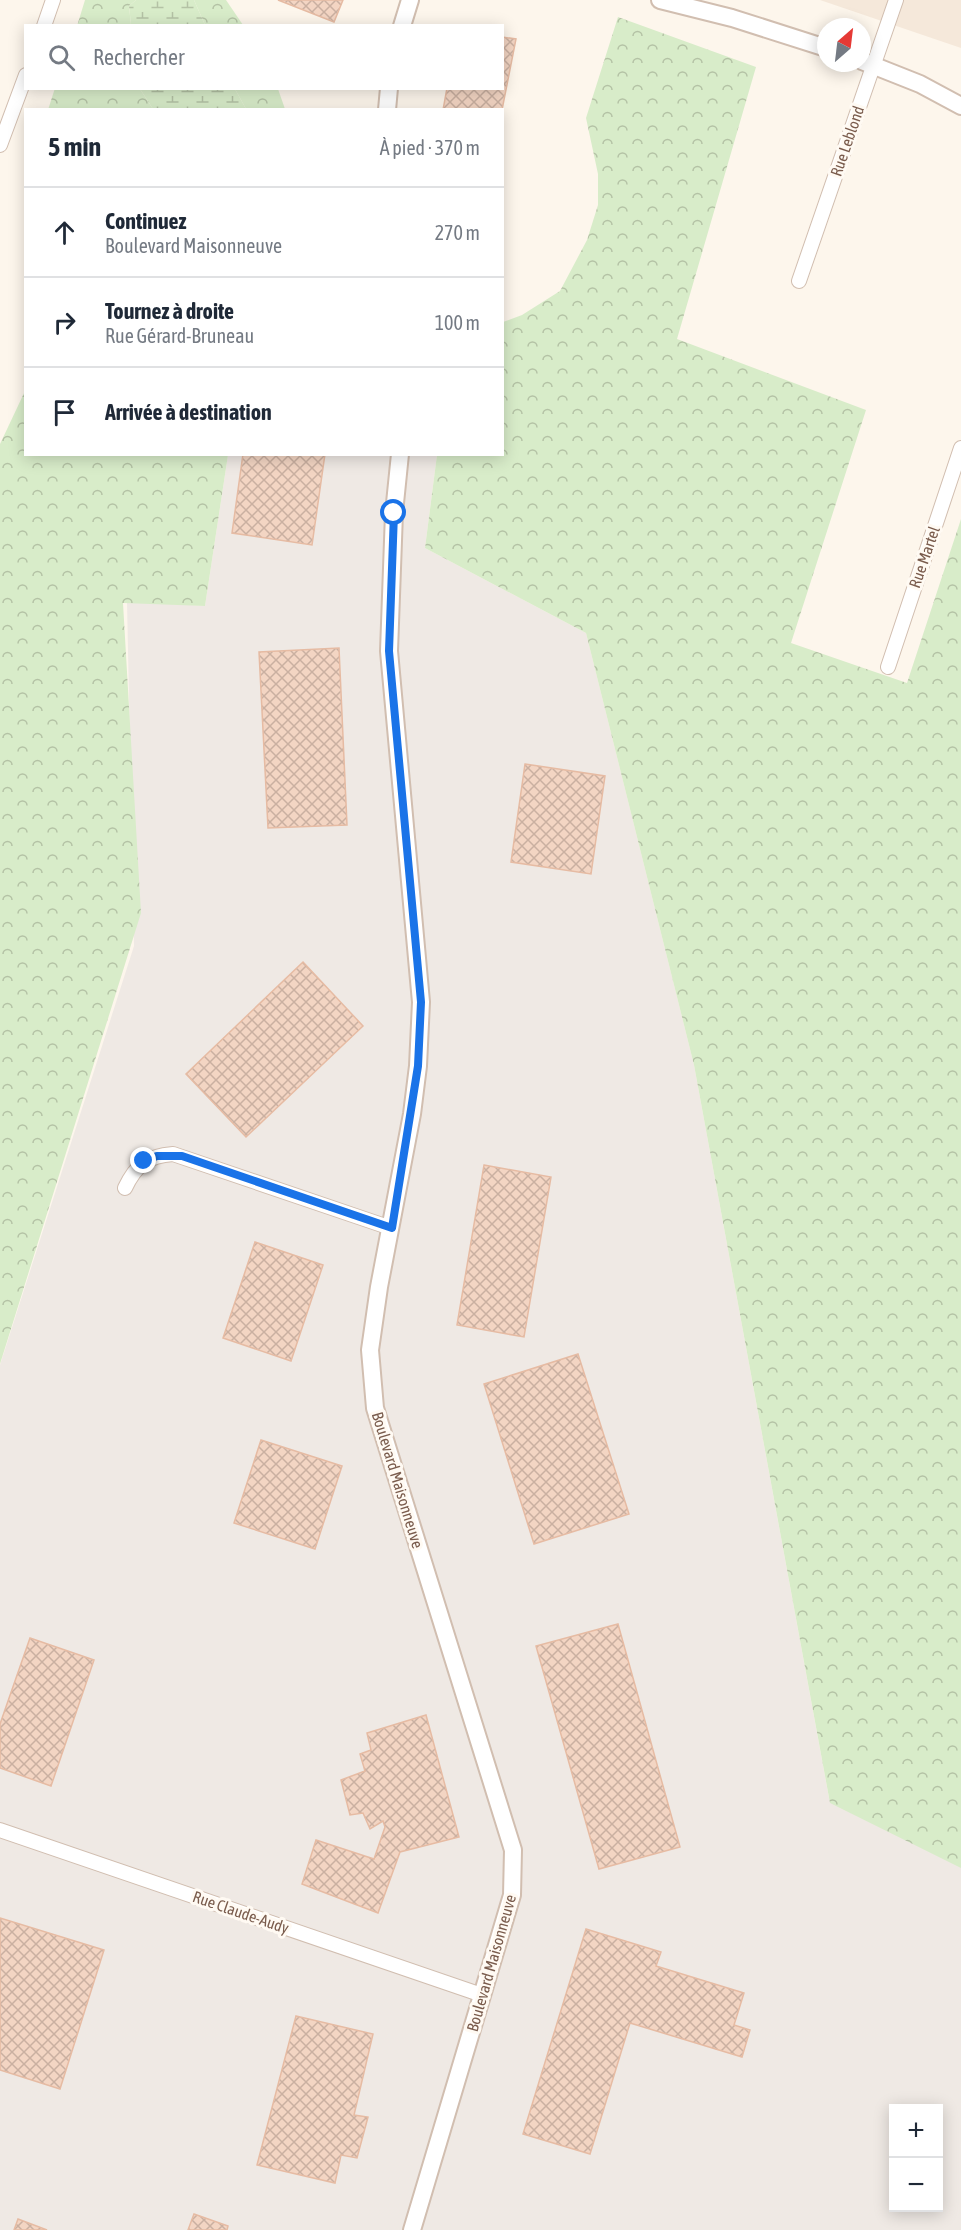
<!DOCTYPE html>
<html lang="fr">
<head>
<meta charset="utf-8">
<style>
	:root { --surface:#fff; --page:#f6f6f7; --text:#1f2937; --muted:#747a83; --line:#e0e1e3 }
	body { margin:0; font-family:"Asap Condensed",sans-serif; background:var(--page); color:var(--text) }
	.controls { position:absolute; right:18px; bottom:18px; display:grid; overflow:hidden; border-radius:0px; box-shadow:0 3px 15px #0003 }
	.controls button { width:54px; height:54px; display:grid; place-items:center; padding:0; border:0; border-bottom:2px solid var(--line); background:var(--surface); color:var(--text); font:30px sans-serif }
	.compass { position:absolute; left:817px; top:18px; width:54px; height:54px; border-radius:50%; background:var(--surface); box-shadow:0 3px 15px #0003; rotate:28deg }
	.stop { position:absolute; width:18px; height:18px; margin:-14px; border:4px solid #1a73e8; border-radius:50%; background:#fff }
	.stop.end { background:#1a73e8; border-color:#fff; box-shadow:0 2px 6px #0008 }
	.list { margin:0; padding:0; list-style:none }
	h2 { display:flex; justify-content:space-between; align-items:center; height:78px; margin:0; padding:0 24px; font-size:26px }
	h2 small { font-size:20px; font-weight:400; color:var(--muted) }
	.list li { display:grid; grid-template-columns:39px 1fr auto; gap:18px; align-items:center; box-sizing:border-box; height:90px; padding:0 24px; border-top:2px solid var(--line) }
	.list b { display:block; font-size:22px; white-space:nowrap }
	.list p { margin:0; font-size:20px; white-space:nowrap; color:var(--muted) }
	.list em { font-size:20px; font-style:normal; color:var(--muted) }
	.icon { flex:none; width:33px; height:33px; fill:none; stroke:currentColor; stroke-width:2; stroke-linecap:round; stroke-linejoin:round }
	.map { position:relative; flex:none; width:961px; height:2230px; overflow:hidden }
	.search { position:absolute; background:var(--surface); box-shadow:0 3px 15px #0003; left:24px; top:24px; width:480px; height:66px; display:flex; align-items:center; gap:15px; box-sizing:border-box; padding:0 21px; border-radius:0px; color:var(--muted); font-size:22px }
	.panel { position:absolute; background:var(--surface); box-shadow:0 3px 15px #0003; left:24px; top:108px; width:480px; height:348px; border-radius:0px }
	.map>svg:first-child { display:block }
	.residential { fill:#f5e8da }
	.industrial { fill:#efe9e4; fill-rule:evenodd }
	.forest { fill:url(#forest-crowns) }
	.wetland { fill:url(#wetland-marsh) }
	.building { fill:url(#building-cross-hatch); stroke:#e6bba3; stroke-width:1.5 }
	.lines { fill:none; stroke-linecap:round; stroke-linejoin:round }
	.minor-casing { stroke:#d1beb0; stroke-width:16 }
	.tertiary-casing { stroke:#d1beb0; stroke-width:20 }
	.minor { stroke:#fff; stroke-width:14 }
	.tertiary { stroke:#fff; stroke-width:16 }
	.route { stroke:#1a73e8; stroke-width:8 }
	.labels { text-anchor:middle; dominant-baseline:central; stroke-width:6; stroke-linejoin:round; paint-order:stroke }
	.street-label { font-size:16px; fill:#7a5c4d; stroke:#fffaf3 }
</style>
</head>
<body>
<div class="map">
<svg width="961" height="2230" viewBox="0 0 961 2230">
	<defs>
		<pattern id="forest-crowns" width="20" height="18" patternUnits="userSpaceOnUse" patternTransform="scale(1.5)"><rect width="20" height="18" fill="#d8ecc9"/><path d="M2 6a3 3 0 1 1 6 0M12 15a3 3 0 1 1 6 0" fill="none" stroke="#b4c2a5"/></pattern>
		<pattern id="wetland-marsh" width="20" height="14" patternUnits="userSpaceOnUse" patternTransform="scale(1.5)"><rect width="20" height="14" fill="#d8ecc9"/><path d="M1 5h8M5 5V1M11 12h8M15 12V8" fill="none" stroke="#b4c2a5"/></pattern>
		<pattern id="building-cross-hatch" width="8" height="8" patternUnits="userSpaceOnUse" patternTransform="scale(1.5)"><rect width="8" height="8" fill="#f3d5c3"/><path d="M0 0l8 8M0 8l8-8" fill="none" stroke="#cab0a1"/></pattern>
	</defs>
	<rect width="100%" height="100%" fill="#fdf6ec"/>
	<!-- residential -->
	<path class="residential" d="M820,0H961V48Z"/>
	<!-- industrial -->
	<path class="industrial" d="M228,455H437L425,548L586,633L694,1065L829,1798L961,1865V2230H0V1365L134,946L127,601L205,606ZM894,2108H938V2208H894Z"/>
	<!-- forest -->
	<g class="forest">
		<path d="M85,0H136L129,6L131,25L77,26Z"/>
		<path d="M194,0H226L243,25H205Z"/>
		<path d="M618,17L756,67L677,339L866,410L791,643L907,683L961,519V1868L830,1803L694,1065L586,633L425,548L437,455L502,454L503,322L522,315L560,291L587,240L598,205V174L586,118Z"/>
		<path d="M55,88L140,89L153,109L48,110Z"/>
		<path d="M235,89H278L285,109H246Z"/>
		<path d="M25,391L26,454L228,455L205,606L123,603L141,913L0,1364V444Z"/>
	</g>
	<!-- wetland -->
	<g class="wetland">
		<path d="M136,0H194L205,25H131L129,6Z"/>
		<path d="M140,89H235L246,109H153Z"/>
	</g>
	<!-- building -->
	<g class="building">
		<path d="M278,0H343L334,22Z"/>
		<path d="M502,37L516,39L502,110H443L447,88H502Z"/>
		<path d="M243,454H325L312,545L232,533Z"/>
		<path d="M339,648L347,825L268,828L259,652Z"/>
		<path d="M525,764L605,776L591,874L511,862Z"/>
		<path d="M303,962L363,1026L246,1137L186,1074Z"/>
		<path d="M484,1165L551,1177L524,1337L457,1325Z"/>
		<path d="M255,1242L323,1265L291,1361L223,1338Z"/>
		<path d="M578,1354L629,1514L534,1544L484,1384Z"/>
		<path d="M261,1440L342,1466L315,1549L234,1523Z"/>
		<path d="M618,1624L680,1847L599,1869L536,1646Z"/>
		<path d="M30,1638L94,1660L51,1786L0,1768V1724Z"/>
		<path d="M426,1715L459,1837L400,1852L378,1913L302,1884L316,1840L374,1859L385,1827L383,1821L370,1829L363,1813L350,1815L341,1780L365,1771L360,1754L371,1750L367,1733Z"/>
		<path d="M0,1918L104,1950L60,2089L0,2070Z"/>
		<path d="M586,1929L661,1952L656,1966L744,1993L734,2025L750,2030L742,2057L630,2023L590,2154L523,2134Z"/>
		<path d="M296,2016L373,2034L354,2115L368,2117L357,2158L341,2155L335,2183L257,2165Z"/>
		<path d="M194,2214L228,2226L227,2230H188Z"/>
		<path d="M18,2219L47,2230H14Z"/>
	</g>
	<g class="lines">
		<!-- minor casing -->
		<g class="minor-casing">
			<g id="minor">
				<path d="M44,26L53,0"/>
				<path d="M0,145L26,75"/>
				<path d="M799,281L896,0"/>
				<path d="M888,667L961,448"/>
				<path d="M125,1188C136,1165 147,1156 173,1154L391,1228"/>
				<path d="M0,1830L482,1995"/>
			</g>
		</g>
		<!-- tertiary casing -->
		<g class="tertiary-casing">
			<g id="tertiary">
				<path d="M660,0L732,18L826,48"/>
				<path d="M402,26L410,0"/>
				<path d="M862,61L920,84L961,106"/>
				<path d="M387,110L389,88"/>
				<path d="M400,454L394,513L389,651L421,1002L418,1066L412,1114L379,1287L370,1350L375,1408L513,1850L512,1895L412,2230"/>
			</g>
		</g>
		<!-- minor -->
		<use href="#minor" class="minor"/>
		<!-- tertiary -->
		<use href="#tertiary" class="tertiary"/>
	</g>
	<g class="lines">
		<!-- route -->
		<path class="route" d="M144,1161L157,1156H182L392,1228L418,1066L421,1002L389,651L394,513"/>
	</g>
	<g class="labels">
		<!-- street labels -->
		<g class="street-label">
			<text transform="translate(847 141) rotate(-71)">Rue Leblond</text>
			<text transform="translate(924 557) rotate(-71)">Rue Martel</text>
			<text transform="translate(398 1480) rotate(73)">Boulevard Maisonneuve</text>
			<text transform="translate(241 1912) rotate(19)">Rue Claude-Audy</text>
			<text transform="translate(491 1963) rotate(-74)">Boulevard Maisonneuve</text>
		</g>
	</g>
</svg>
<div class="controls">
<button>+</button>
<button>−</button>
</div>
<svg class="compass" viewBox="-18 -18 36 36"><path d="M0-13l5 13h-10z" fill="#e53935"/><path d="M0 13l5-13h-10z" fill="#747a83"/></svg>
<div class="stop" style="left:394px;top:513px"></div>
<div class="stop end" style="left:144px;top:1161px"></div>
<div class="search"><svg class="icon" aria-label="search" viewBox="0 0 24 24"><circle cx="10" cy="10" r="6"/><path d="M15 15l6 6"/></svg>Rechercher</div>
<section class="panel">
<h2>5 min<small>À pied · 370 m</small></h2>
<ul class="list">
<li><svg class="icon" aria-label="ahead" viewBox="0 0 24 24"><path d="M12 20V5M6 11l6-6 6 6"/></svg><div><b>Continuez</b><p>Boulevard Maisonneuve</p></div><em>270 m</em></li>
<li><svg class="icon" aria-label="right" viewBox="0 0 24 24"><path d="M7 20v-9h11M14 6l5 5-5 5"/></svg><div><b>Tournez à droite</b><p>Rue Gérard-Bruneau</p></div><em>100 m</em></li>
<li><svg class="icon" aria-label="arrive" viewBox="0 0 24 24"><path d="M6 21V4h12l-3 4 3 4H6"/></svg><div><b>Arrivée à destination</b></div></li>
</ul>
</section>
</div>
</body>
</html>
